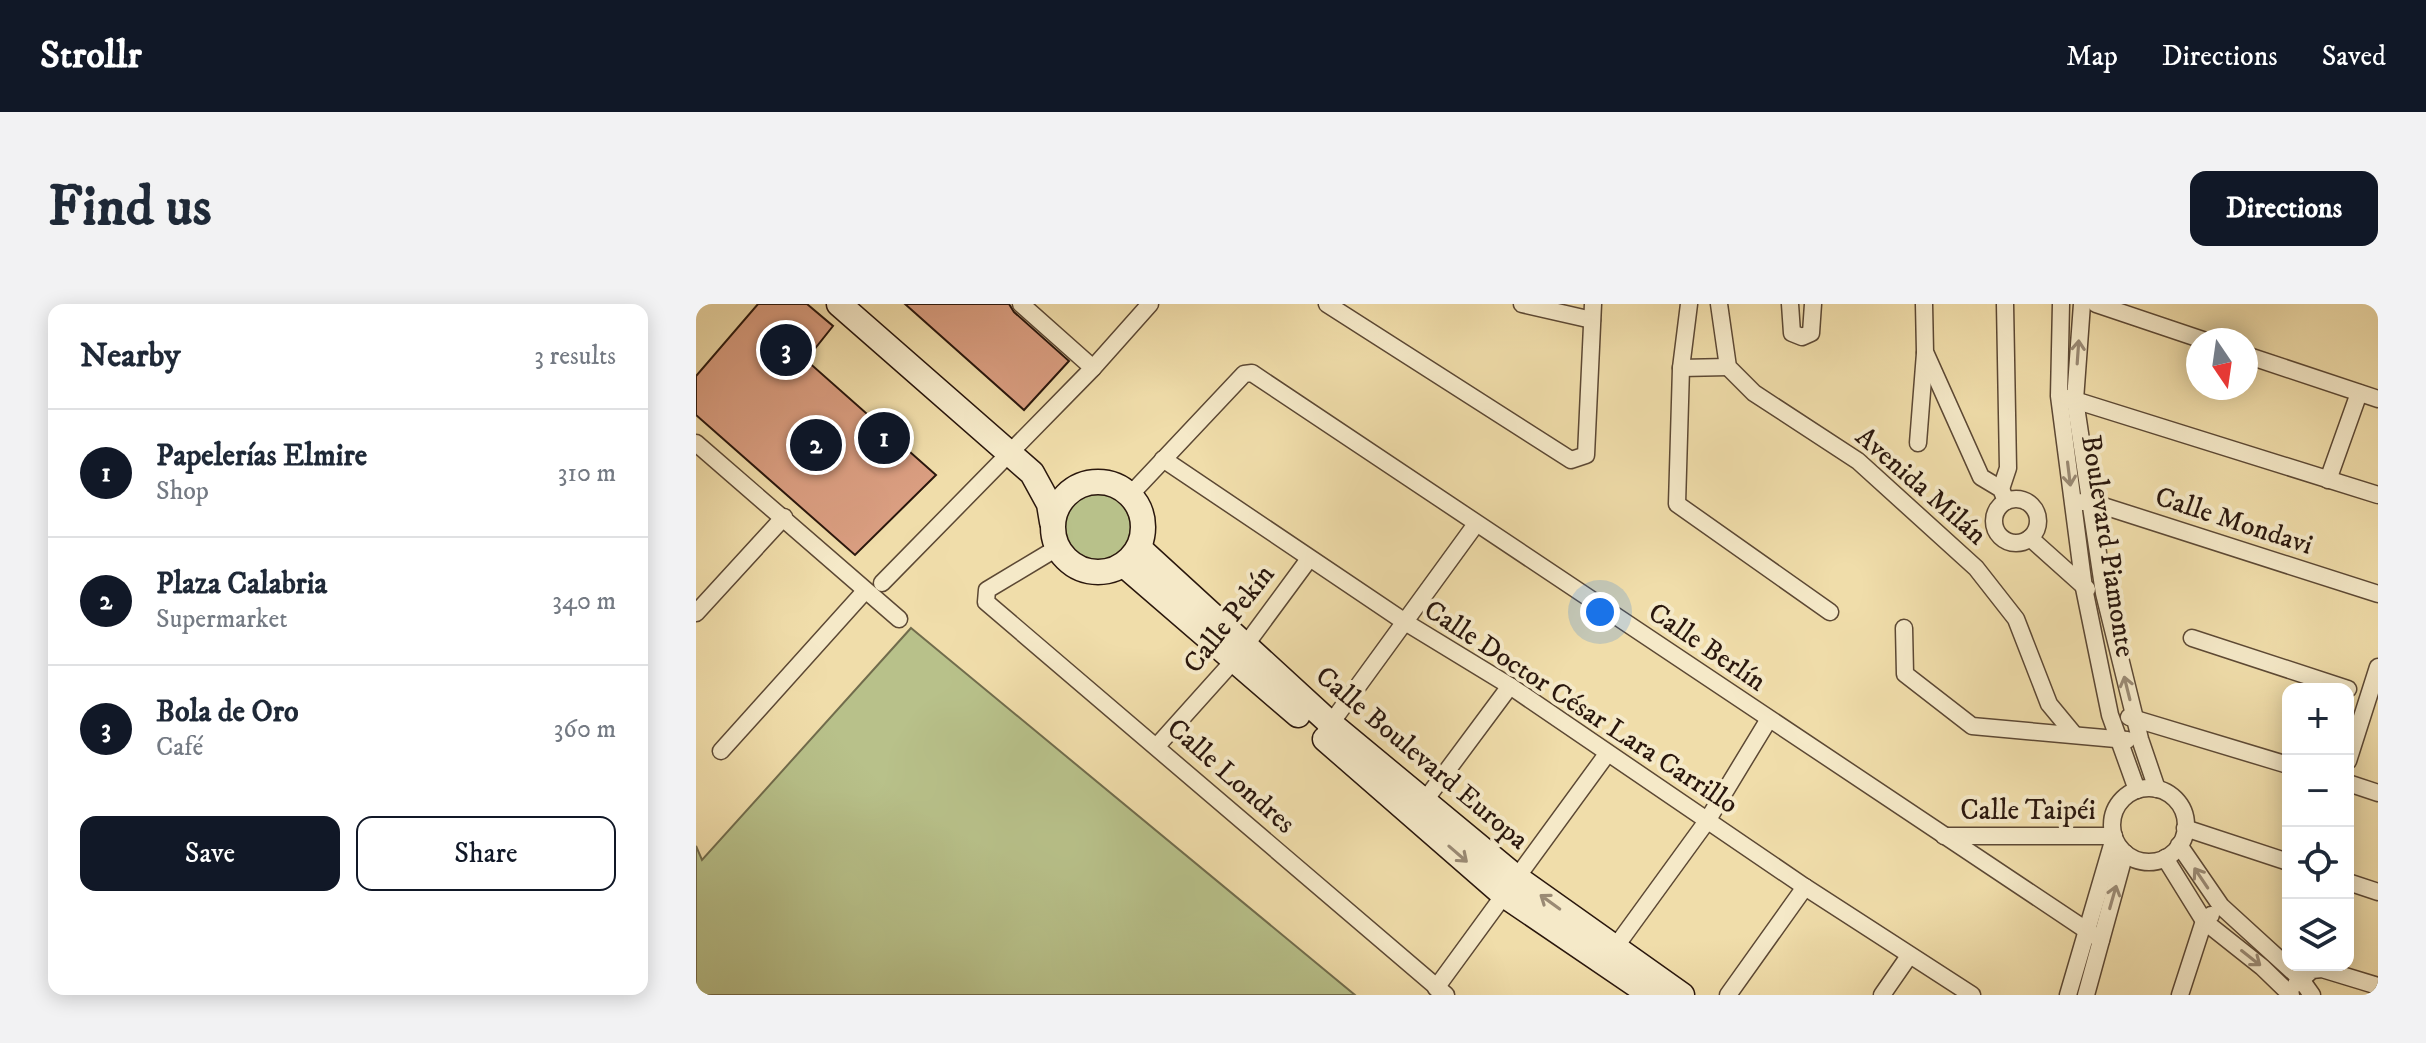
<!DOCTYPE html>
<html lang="en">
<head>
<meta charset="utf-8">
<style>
	:root { --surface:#fff; --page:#f2f2f3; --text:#1f2937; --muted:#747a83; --line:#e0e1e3; --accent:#111827 }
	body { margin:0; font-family:"IM FELL DW Pica",serif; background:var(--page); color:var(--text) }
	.controls { position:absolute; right:24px; bottom:24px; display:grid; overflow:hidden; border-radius:16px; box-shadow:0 4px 20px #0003 }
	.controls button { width:72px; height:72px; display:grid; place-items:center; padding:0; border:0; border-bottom:2px solid var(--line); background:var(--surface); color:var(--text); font:40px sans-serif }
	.compass { position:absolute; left:1490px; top:24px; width:72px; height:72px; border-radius:50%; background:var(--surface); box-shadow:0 4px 20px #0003; rotate:167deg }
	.you { position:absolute; left:904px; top:308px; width:28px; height:28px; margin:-20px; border:6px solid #fff; border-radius:50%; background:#1a73e8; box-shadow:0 0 0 12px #1a73e833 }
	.badge { display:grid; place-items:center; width:52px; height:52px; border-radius:50%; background:var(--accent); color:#fff; font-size:26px; font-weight:700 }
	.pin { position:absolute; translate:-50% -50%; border:4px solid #fff; box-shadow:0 2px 8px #0006 }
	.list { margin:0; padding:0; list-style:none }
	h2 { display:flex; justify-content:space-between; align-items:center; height:104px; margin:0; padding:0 32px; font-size:34px }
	h2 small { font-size:26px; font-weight:400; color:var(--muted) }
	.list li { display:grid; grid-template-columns:52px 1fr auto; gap:24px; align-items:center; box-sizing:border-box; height:128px; padding:0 32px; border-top:2px solid var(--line) }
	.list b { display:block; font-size:30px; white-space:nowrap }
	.list p { margin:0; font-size:26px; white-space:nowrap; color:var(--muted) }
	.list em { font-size:26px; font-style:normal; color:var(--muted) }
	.actions { display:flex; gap:16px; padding:24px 32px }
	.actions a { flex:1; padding:18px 0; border:2px solid var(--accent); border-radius:16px; text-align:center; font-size:28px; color:var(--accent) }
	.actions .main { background:var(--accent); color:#fff }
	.icon { flex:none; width:44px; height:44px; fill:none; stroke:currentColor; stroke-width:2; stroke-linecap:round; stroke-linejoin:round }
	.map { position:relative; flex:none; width:1682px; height:691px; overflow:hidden; border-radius:16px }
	header { display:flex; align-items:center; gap:48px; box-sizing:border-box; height:112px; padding:0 40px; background:var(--accent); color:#fff }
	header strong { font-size:38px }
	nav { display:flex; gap:44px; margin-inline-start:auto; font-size:28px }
	.intro { display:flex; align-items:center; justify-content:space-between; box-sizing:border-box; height:192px; padding:0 48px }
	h1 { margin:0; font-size:56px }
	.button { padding:20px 36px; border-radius:16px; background:var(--accent); color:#fff; font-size:28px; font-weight:700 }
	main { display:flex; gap:48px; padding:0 48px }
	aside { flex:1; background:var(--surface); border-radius:16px; box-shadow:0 4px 20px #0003 }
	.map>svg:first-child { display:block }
	.green { fill:#b8c18a; stroke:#716c4c; stroke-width:2 }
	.building { fill:#da9e81; stroke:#2a170d; stroke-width:2 }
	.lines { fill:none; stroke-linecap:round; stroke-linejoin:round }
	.street-casing { stroke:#5c4834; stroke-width:19 }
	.secondary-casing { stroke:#2a170d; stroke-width:27 }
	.street { stroke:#f5e9c8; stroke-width:16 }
	.secondary { stroke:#f5e9c8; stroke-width:24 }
	.oneway { stroke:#9a8a74 }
	.labels { text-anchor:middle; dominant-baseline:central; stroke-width:8; stroke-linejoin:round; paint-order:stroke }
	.street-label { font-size:28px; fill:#2a170d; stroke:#f5e9c8 }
</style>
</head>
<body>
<header>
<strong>Strollr</strong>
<nav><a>Map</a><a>Directions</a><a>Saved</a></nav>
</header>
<div class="intro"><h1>Find us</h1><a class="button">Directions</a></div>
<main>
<aside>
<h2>Nearby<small>3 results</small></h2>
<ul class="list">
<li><span class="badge">1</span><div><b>Papelerías Elmire</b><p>Shop</p></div><em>310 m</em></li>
<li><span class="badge">2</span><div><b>Plaza Calabria</b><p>Supermarket</p></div><em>340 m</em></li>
<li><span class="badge">3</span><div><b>Bola de Oro</b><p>Café</p></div><em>360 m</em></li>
</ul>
<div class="actions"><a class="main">Save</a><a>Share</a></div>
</aside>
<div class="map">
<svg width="1682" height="691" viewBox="0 0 1682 691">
	<rect width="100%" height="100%" fill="#f0ddaa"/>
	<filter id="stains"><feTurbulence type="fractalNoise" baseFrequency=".0025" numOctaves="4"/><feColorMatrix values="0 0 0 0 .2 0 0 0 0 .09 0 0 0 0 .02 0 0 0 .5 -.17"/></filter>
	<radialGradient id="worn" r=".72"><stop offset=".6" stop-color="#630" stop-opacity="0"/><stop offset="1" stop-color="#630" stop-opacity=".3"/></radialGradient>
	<!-- green -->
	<g class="green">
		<circle cx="399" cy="224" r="36"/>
		<path d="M215,324L659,691H0V542L6,556Z"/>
	</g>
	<!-- building -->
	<g class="building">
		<path d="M62,0H111L137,22L110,56L240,171L159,251L0,111V72Z"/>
		<path d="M209,0H313L318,8L373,57L328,106Z"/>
	</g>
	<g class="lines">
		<!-- street casing -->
		<g class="street-casing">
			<g id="street">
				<path d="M325,0L397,64"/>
				<path d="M631,0L875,156L890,151L897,0"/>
				<path d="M826,0L896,16"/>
				<path d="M993,0L985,64L981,200L1134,308"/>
				<path d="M1023,0L1032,63L1058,89L1162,157L1280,264L1320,315L1353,400L1377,429"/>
				<path d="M1094,0L1096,29L1106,33L1115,29L1117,0"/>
				<path d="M1228,0L1229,48L1285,173L1305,185L1310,197"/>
				<path d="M1365,0L1363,92L1388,284L1414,411L1441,486"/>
				<path d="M1386,0L1379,96L1408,289L1444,435L1461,485"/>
				<path d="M1400,0L1507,36"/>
				<path d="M1550,51L1682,95"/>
				<path d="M985,64L1032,63"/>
				<path d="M1372,94L1682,191"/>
				<path d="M0,139L203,315"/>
				<path d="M1222,139L1229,49"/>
				<path d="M467,155L709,318L814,382L1109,583L1276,691"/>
				<path d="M1632,176L1663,89"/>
				<path d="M1305,185L1312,164L1309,0"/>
				<path d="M434,191L548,70L556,69L1405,636"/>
				<circle cx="1320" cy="217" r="22"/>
				<path d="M1386,198H1395L1682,290"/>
				<path d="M1334,234L1391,285"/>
				<path d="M361,244L291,286L290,298L750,691"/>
				<path d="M186,279L397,64L454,0"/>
				<path d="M0,309L88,213"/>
				<path d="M1208,324L1209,370L1276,422L1431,436"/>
				<path d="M1496,334L1652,385"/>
				<path d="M1433,413L1592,461"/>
				<path d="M630,426L780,220"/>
				<path d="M461,442L540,354L613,255"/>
				<path d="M25,447L169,287"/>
				<path d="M1652,457L1682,363"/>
				<path d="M1652,479L1682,489"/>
				<circle cx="1453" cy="521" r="37"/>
				<path d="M724,503L814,382"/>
				<path d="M1489,524L1592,558"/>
				<path d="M1248,532H1418"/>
				<path d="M1483,541L1525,602L1604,674L1616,691"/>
				<path d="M1469,554L1508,617L1566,663L1595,691"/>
				<path d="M1652,578L1682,588"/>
				<path d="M915,649L1011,517L1073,415"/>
				<path d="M1600,680L1616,666L1626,665L1682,682"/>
				<path d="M740,684L911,450"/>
				<path d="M1032,691L1109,583"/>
				<path d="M1186,691L1213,652"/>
				<path d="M1372,691L1418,534"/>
				<path d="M1390,691L1429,549"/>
				<path d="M1484,691L1508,617L1515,611"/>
			</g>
		</g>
		<!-- secondary casing -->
		<g class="secondary-casing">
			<g id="secondary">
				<path d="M143,0L336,169L353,200L356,218"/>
				<circle cx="402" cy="223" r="45"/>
				<path d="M443,244L635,420L821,574L986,691"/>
				<path d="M428,261L602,411"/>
				<path d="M629,435L808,591L955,691"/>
			</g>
		</g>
		<!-- street -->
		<use href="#street" class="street"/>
		<!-- secondary -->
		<use href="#secondary" class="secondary"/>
	</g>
	<!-- one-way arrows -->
	<defs><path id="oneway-shaft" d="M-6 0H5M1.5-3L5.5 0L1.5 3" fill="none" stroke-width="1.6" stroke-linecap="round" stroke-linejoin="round" transform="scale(2)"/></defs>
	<g class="oneway">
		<use href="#oneway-shaft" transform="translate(1382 48) rotate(-86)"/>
		<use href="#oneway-shaft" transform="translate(1373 170) rotate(83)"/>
		<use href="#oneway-shaft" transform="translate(1431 384) rotate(-104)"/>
		<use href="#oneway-shaft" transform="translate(762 550) rotate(41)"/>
		<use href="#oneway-shaft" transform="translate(1505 574) rotate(-124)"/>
		<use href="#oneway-shaft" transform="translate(1417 593) rotate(-74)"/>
		<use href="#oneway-shaft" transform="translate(854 598) rotate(-144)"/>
		<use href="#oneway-shaft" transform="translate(1555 654) rotate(38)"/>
	</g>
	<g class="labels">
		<!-- street labels -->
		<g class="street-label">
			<text transform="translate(1225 182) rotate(41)">Avenida Milán</text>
			<text transform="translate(1538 217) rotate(18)">Calle Mondavi</text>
			<text transform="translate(1412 242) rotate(81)">Boulevard Piamonte</text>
			<text transform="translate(533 315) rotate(-52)">Calle Pekín</text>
			<text transform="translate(1011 343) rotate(34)">Calle Berlín</text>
			<text transform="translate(885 403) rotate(33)">Calle Doctor César Lara Carrillo</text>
			<text transform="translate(726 454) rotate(40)">Calle Boulevard Europa</text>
			<text transform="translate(535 472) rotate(41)">Calle Londres</text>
			<text x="1332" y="506">Calle Taipéi</text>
		</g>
	</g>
	<rect width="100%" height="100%" filter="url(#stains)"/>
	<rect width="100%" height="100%" fill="url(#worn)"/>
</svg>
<div class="controls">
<button>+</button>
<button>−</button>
<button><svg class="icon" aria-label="locate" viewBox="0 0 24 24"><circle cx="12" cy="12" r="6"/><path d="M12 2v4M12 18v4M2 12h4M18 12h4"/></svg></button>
<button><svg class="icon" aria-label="layers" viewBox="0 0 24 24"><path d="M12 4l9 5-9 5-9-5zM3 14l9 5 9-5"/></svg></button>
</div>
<svg class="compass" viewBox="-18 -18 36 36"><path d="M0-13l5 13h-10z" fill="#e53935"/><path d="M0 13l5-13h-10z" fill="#747a83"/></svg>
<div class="you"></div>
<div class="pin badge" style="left:188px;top:134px">1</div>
<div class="pin badge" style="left:120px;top:141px">2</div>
<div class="pin badge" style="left:90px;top:46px">3</div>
</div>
</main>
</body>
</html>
